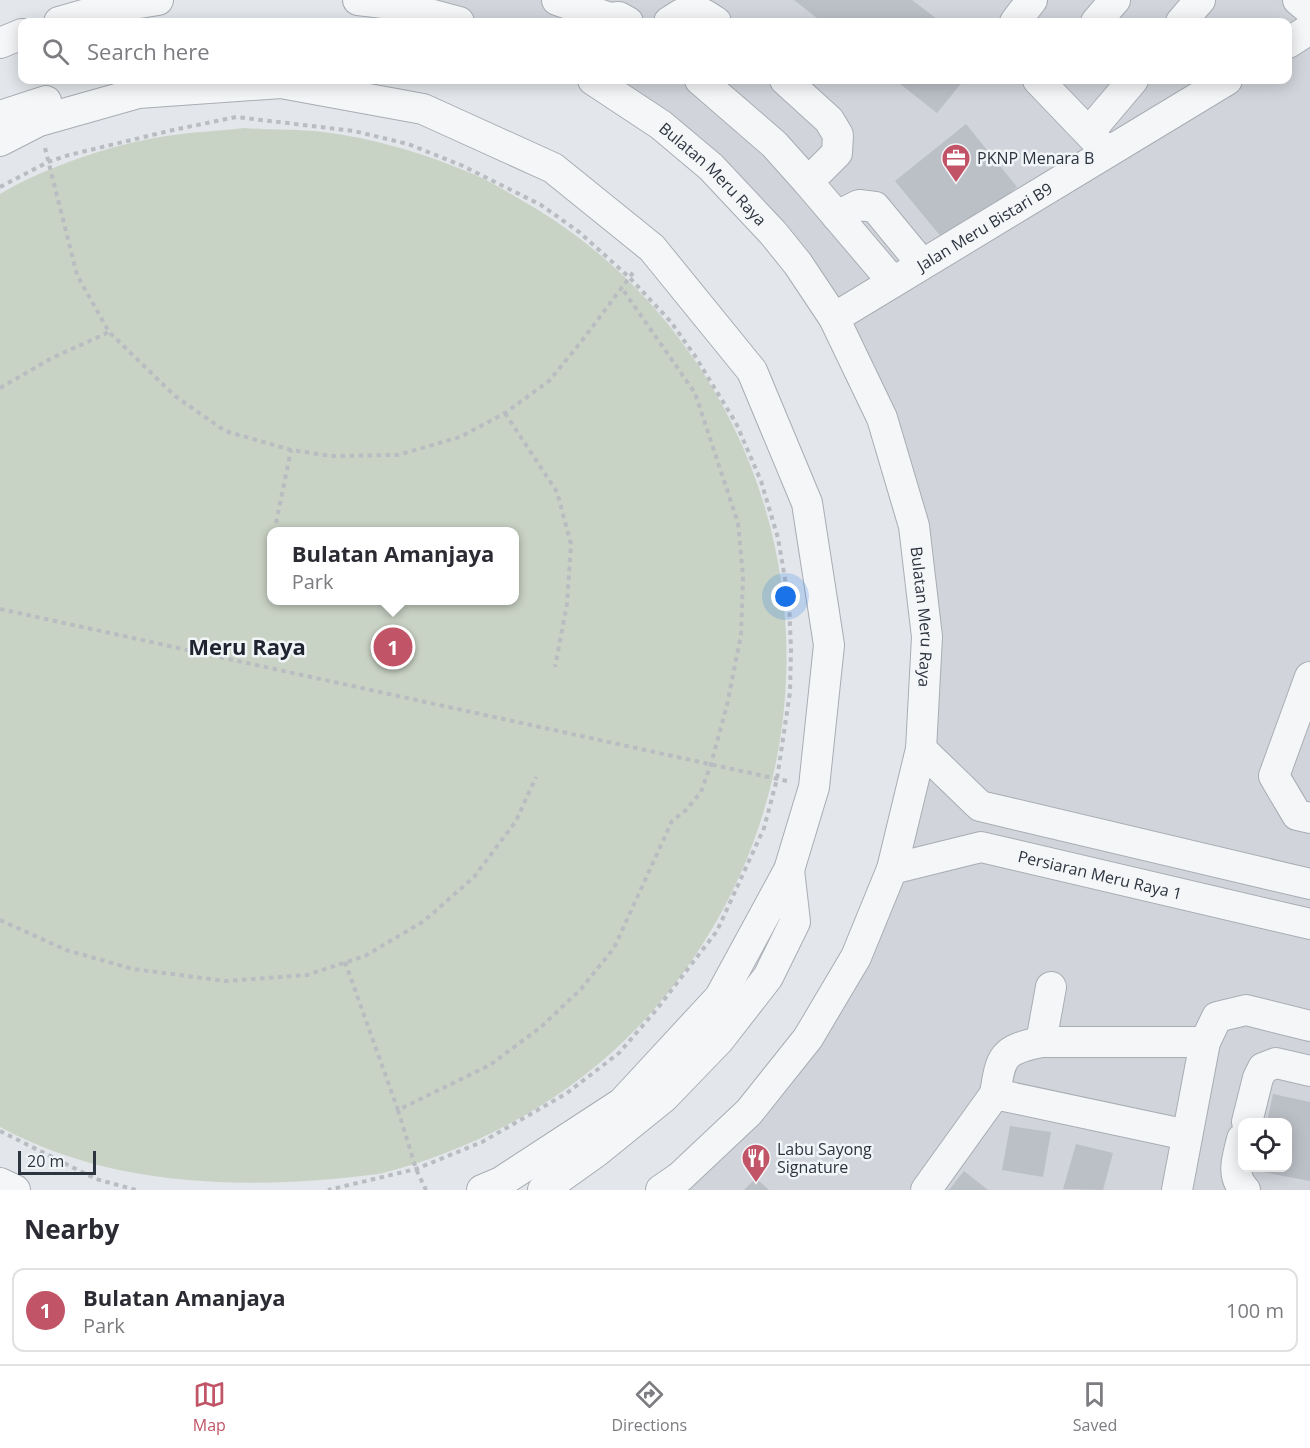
<!DOCTYPE html>
<html lang="en">
<head>
<meta charset="utf-8">
<style>
	:root { --surface:#fff; --page:#f2f2f3; --text:#2b2b33; --muted:#7c7c81; --line:#e1e1e2; --accent:#c15567 }
	body { margin:0; font-family:"Open Sans",sans-serif; background:var(--page); color:var(--text) }
	.controls { position:absolute; right:18px; bottom:18px; display:grid; overflow:hidden; border-radius:12px; box-shadow:0 3px 15px #0003 }
	.controls button { width:54px; height:54px; display:grid; place-items:center; padding:0; border:0; border-bottom:2px solid var(--line); background:var(--surface); color:var(--text); font:30px sans-serif }
	.scale { position:absolute; left:18px; bottom:15px; width:78px; box-sizing:border-box; padding-left:6px; border:3px solid #2c3440; border-top:0; font-size:16px; line-height:21px; white-space:nowrap; color:#2c3440; -webkit-text-stroke:4px #f2f5f7; paint-order:stroke }
	.you { position:absolute; left:786px; top:597px; width:21px; height:21px; margin:-15px; border:4px solid #fff; border-radius:50%; background:#1a73e8; box-shadow:0 0 0 9px #1a73e833 }
	.badge { display:grid; place-items:center; width:39px; height:39px; border-radius:50%; background:var(--accent); color:#fff; font-size:20px; font-weight:700 }
	.pin { position:absolute; translate:-50% -50%; border:3px solid #fff; box-shadow:0 2px 6px #0006 }
	.popup { position:absolute; left:267px; top:527px; width:252px; height:78px; box-sizing:border-box; display:grid; place-content:center; border-radius:12px; background:var(--surface); filter:drop-shadow(0 2px 4px #0005); font-size:20px; white-space:nowrap; color:var(--muted) }
	.popup b { font-size:22px; color:var(--text) }
	.popup::after { content:''; position:absolute; left:50%; top:100%; margin-left:-12px; border:12px solid transparent; border-top-color:var(--surface) }
	.list { margin:0; padding:0; list-style:none }
	h2 { display:flex; justify-content:space-between; align-items:center; height:78px; margin:0; padding:0 24px; font-size:26px }
	h2 small { font-size:20px; font-weight:400; color:var(--muted) }
	.list li { display:grid; grid-template-columns:39px 1fr auto; gap:18px; align-items:center; box-sizing:border-box; height:84px; margin:0 12px 12px; padding:0 12px; border:2px solid var(--line); border-radius:12px }
	.list b { display:block; font-size:22px; white-space:nowrap }
	.list p { margin:0; font-size:20px; white-space:nowrap; color:var(--muted) }
	.list em { font-size:20px; font-style:normal; color:var(--muted) }
	.icon { flex:none; width:33px; height:33px; fill:none; stroke:currentColor; stroke-width:2; stroke-linecap:round; stroke-linejoin:round }
	.map { position:relative; flex:none; width:1310px; height:1190px; overflow:hidden }
	.search { position:absolute; background:var(--surface); box-shadow:0 3px 15px #0003; left:18px; right:18px; top:18px; height:66px; display:flex; align-items:center; gap:15px; box-sizing:border-box; padding:0 21px; border-radius:12px; color:var(--muted); font-size:22px }
	.sheet { height:174px; background:var(--surface) }
	nav { display:flex; justify-content:space-around; align-items:center; box-sizing:border-box; height:84px; border-top:2px solid var(--line); background:var(--surface); font-size:16px; color:var(--muted) }
	nav a { display:grid; justify-items:center; gap:3px }
	nav .on { color:var(--accent) }
	.map>svg:first-child { display:block }
	.built { fill:#d1d5db; fill-rule:evenodd }
	.green { fill:#c9d3c5; fill-rule:evenodd }
	.building { fill:#bbbfc6 }
	.lines { fill:none; stroke-linecap:round; stroke-linejoin:round }
	.minor-casing { stroke:#a8adb4; stroke-width:32 }
	.path { stroke:#b9bcc1; stroke-width:4; stroke-dasharray:4.5 4.5; stroke-linecap:butt }
	.minor { stroke:#f5f6f8; stroke-width:30 }
	.labels { text-anchor:middle; dominant-baseline:central; stroke-width:5; stroke-linejoin:round; paint-order:stroke }
	.poi-label { font-size:16px; fill:#2c3440; stroke:#f2f5f7; text-anchor:start }
	.street-label { font-size:16px; fill:#2c3440; stroke:#f2f5f7 }
	.district-label { font-size:22px; font-weight:bold; fill:#1e2531; stroke:#f2f5f7 }
</style>
</head>
<body>
<div class="map">
<svg width="1310" height="1190" viewBox="0 0 1310 1190">
	<rect width="100%" height="100%" fill="#e3e6ea"/>
	<!-- built -->
	<path class="built" d="M372,0H1310V1190H662L780,1093L879,913L930,707L910,519L856,355L679,142L576,80H1288V22H458ZM1242,1122H1288V1168H1242Z"/>
	<!-- green -->
	<path class="green" d="M245,128C270,130 297,129 323,132C374,138 426,154 473,174C488,180 502,189 516,197C585,235 644,288 689,352C841,565 812,857 625,1040C557,1106 470,1151 379,1174C253,1190 114,1189 0,1127V194C45,167 113,144 166,136C192,132 219,131 245,128ZM272,532H514V600H272Z"/>
	<!-- building -->
	<g class="building">
		<path d="M794,0H912L941,22H822Z"/>
		<path d="M895,80H964L937,113Z"/>
		<path d="M966,124L1017,187L947,244L895,181Z"/>
		<path d="M1273,1094L1310,1102V1181L1257,1171L1258,1168H1288V1122H1267Z"/>
		<path d="M1010,1126L1051,1132L1043,1177L1002,1170Z"/>
		<path d="M1076,1144L1113,1153L1103,1190L1063,1189Z"/>
		<path d="M964,1171L988,1190H949Z"/>
		<path d="M756,1178L769,1190H744Z"/>
	</g>
	<g class="lines">
		<!-- minor casing -->
		<g class="minor-casing">
			<g id="minor">
				<path d="M358,0L392,4L459,22"/>
				<path d="M557,0L610,18L619,17L628,22"/>
				<path d="M1298,0L1310,10"/>
				<path d="M59,22L108,8L158,0"/>
				<path d="M669,22C691,7 694,7 716,22"/>
				<path d="M1015,22L1032,0"/>
				<path d="M1096,22L1115,0"/>
				<path d="M1181,22L1200,0"/>
				<path d="M0,43L22,34"/>
				<path d="M1288,43L1310,29"/>
				<path id="s1" d="M593,80L661,125L711,167L773,233L798,264L834,318L882,418L914,526L927,637L921,749L892,869L856,957L808,1038L749,1112L680,1177L661,1190"/>
				<path d="M700,80L774,144L808,182L893,282"/>
				<path d="M785,80L829,120L838,135L837,153L808,182"/>
				<path d="M1038,80L1107,152"/>
				<path d="M0,116L46,101"/>
				<path d="M1089,132L1133,80"/>
				<path d="M0,141L39,121L138,93L281,83L423,109L553,168L652,248L752,371L807,503L829,645L814,787L789,870L720,997L622,1103L501,1182L482,1190"/>
				<path d="M837,216L859,205L875,207L922,264"/>
				<path id="s2" d="M834,318L1227,80"/>
				<path d="M1310,677L1274,776L1297,815L1310,818"/>
				<path d="M921,749L980,806L1310,884"/>
				<path id="s3" d="M892,869L981,847L1310,924"/>
				<path d="M1051,987L1041,1042H1205"/>
				<path d="M995,1094C1001,1056 1002,1050 1041,1042"/>
				<path d="M1247,1122L1258,1078L1263,1068L1276,1063L1310,1071"/>
				<path d="M1242,1139C1238,1157 1230,1175 1245,1190"/>
				<path d="M0,1183L15,1190"/>
				<path d="M543,1190L596,1152L664,1097L719,1040L768,977L795,922L789,870"/>
				<path d="M926,1190L995,1094L1187,1135"/>
				<path d="M1177,1190L1205,1042L1217,1017L1246,1010L1310,1026"/>
			</g>
		</g>
		<!-- path -->
		<g class="path">
			<path d="M45,148L77,275L109,332L175,396L225,431L291,450L331,456L398,455L460,437L505,413L549,381L581,342L635,270"/>
			<path d="M0,187L48,162L69,155L173,130L236,117L354,131L408,144L463,166L541,205L579,232L629,277L671,322L695,356L736,423L761,481L778,538L789,602L791,649L790,692L777,779L764,828L717,931L657,1009L619,1053L567,1093L482,1142L416,1169L328,1190"/>
			<path d="M0,388L52,358L109,332"/>
			<path d="M505,413L557,492L571,544L567,604L555,667"/>
			<path d="M276,523L291,450"/>
			<path d="M0,609L787,781"/>
			<path d="M0,920L66,950L133,969L226,981L307,975L365,956L424,921L474,877L516,821L536,777"/>
			<path d="M345,962L398,1110L490,1065L541,1027L581,989L614,948L672,821L686,810L701,792L711,764L727,705L741,635L743,576L738,523L695,393L621,287"/>
			<path d="M398,1110L416,1169L426,1190"/>
			<path d="M0,1131L96,1179L136,1190"/>
		</g>
		<!-- minor -->
		<use href="#minor" class="minor"/>
	</g>
	<!-- icons -->
	<defs>
		<g id="office-pin" transform="scale(1.5)"><path d="M0 17L-7.5 6A9.5 9.5 0 1 1 7.5 6Z" fill="#c15567" stroke="#f2f5f7"/><path d="M-6-3h4V-5.5h4V-3h4V5H-6ZM-1-4.5V-3h2v-1.5ZM-6 0V1H6V0Z" fill="#fff"/></g>
		<g id="restaurant-pin" transform="scale(1.5)"><path d="M0 17L-7.5 6A9.5 9.5 0 1 1 7.5 6Z" fill="#c15567" stroke="#f2f5f7"/><path d="M-5-6h1v4h1v-4h1v4h1v-4h1v5L-1.5 .5V6h-2V.5L-5-1ZM5-6V6H3V1.5H1.5Q1.5-4 5-6Z" fill="#fff"/></g>
	</defs>
	<g fill-rule="evenodd">
		<use href="#office-pin" x="956" y="158"/>
		<use href="#restaurant-pin" x="756" y="1158"/>
	</g>
	<g class="labels">
		<!-- poi labels -->
		<g class="poi-label">
			<text x="977" y="158">PKNP Menara B</text>
			<text x="777" y="1149">Labu Sayong<tspan x="777" dy="18">Signature</tspan></text>
		</g>
		<!-- street labels -->
		<g class="street-label">
			<text stroke="none"><textPath href="#s1" startOffset="153">Bulatan Meru Raya</textPath></text>
			<text stroke="none"><textPath href="#s2" startOffset="176">Jalan Meru Bistari B9</textPath></text>
			<text stroke="none"><textPath href="#s1" startOffset="657">Bulatan Meru Raya</textPath></text>
			<text stroke="none"><textPath href="#s3" startOffset="214">Persiaran Meru Raya 1</textPath></text>
		</g>
		<!-- district labels -->
		<g class="district-label">
			<text x="247" y="646">Meru Raya</text>
		</g>
	</g>
</svg>
<div class="controls">
<button><svg class="icon" aria-label="locate" viewBox="0 0 24 24"><circle cx="12" cy="12" r="6"/><path d="M12 2v4M12 18v4M2 12h4M18 12h4"/></svg></button>
</div>
<div class="scale">20 m</div>
<div class="you"></div>
<div class="pin badge" style="left:393px;top:647px">1</div>
<div class="popup"><b>Bulatan Amanjaya</b>Park</div>
<div class="search"><svg class="icon" aria-label="search" viewBox="0 0 24 24"><circle cx="10" cy="10" r="6"/><path d="M15 15l6 6"/></svg>Search here</div>
</div>
<section class="sheet">
<h2>Nearby<small></small></h2>
<ul class="list">
<li><span class="badge">1</span><div><b>Bulatan Amanjaya</b><p>Park</p></div><em>100 m</em></li>
</ul>
</section>
<nav>
<a class="on"><svg class="icon" aria-label="map" viewBox="0 0 24 24"><path d="M3 6l6-2 6 2 6-2v14l-6 2-6-2-6 2zM9 4v14M15 6v14"/></svg>Map</a>
<a><svg class="icon" aria-label="directions" viewBox="0 0 24 24"><path d="M12 3l9 9-9 9-9-9zM9 14v-3h6M13 9l2 2-2 2"/></svg>Directions</a>
<a><svg class="icon" aria-label="saved" viewBox="0 0 24 24"><path d="M7 4h10v16l-5-4-5 4z"/></svg>Saved</a>
</nav>
</body>
</html>
